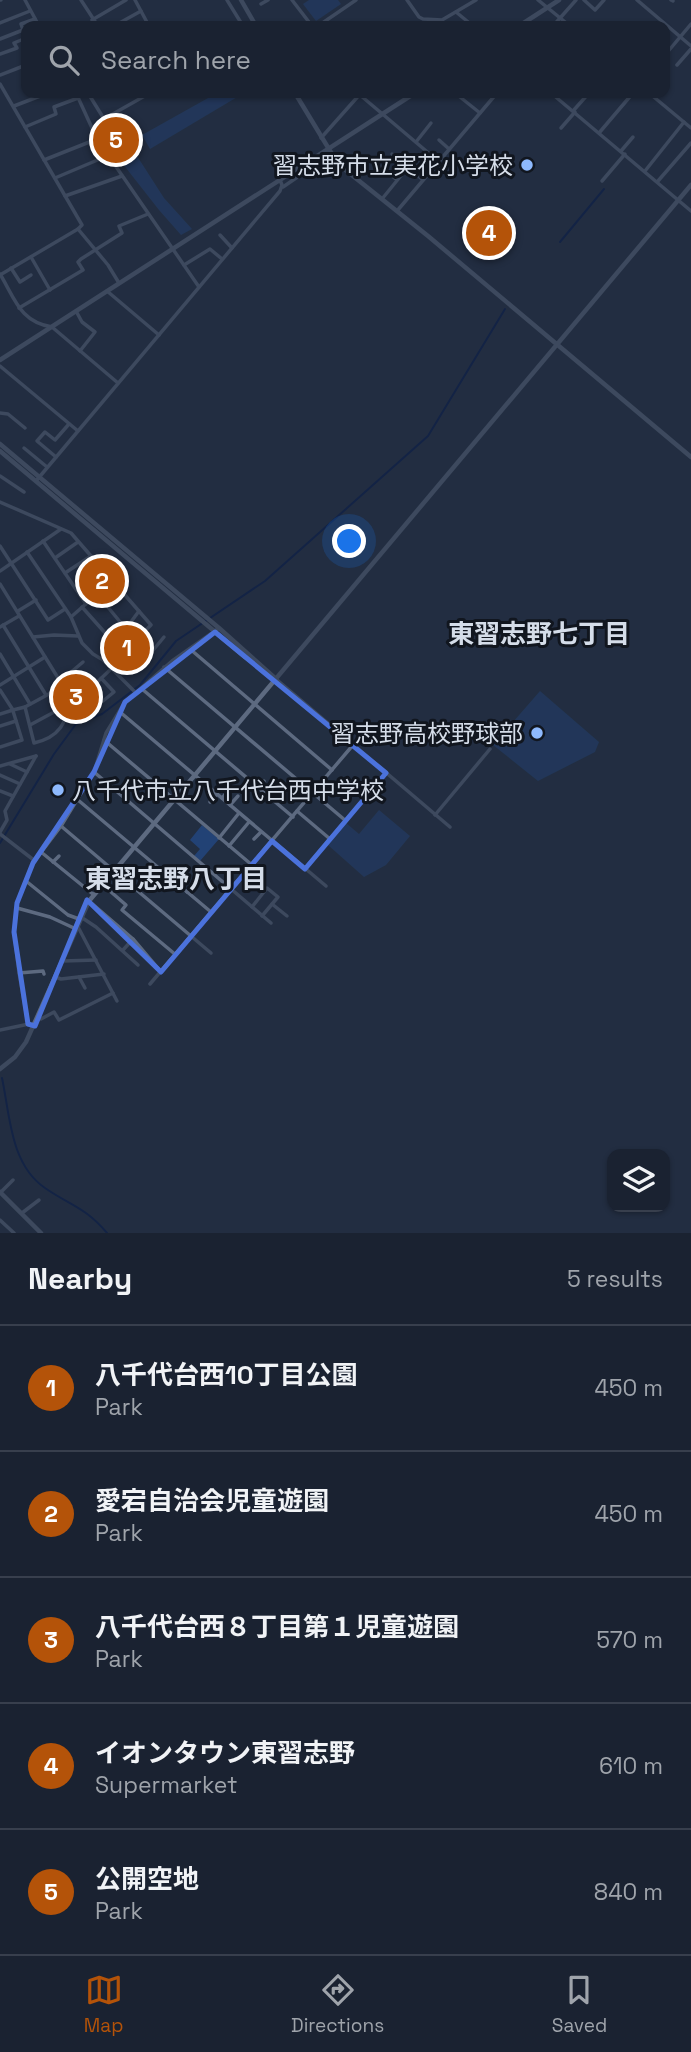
<!DOCTYPE html>
<html lang="en">
<head>
<meta charset="utf-8">
<style>
	:root { --surface:#1a2231; --page:#232a39; --text:#f1f3f6; --muted:#9fa4ab; --line:#383f4d; --accent:#b45309 }
	body { margin:0; font-family:"Space Grotesk","Noto Sans JP",sans-serif; background:var(--page); color:var(--text) }
	.controls { position:absolute; right:21px; bottom:21px; display:grid; overflow:hidden; border-radius:14px; box-shadow:0 2px 5px #0004 }
	.controls button { width:63px; height:63px; display:grid; place-items:center; padding:0; border:0; border-bottom:2px solid var(--line); background:var(--surface); color:var(--text); font:35px sans-serif }
	.you { position:absolute; left:350px; top:542px; width:24px; height:24px; margin:-18px; border:5px solid #fff; border-radius:50%; background:#1a73e8; box-shadow:0 0 0 10px #1a73e833 }
	.badge { display:grid; place-items:center; width:46px; height:46px; border-radius:50%; background:var(--accent); color:#fff; font-size:23px; font-weight:700 }
	.pin { position:absolute; translate:-50% -50%; border:4px solid #fff; box-shadow:0 2px 7px #0006 }
	.list { margin:0; padding:0; list-style:none }
	h2 { display:flex; justify-content:space-between; align-items:center; height:91px; margin:0; padding:0 28px; font-size:30px }
	h2 small { font-size:23px; font-weight:400; color:var(--muted) }
	.list li { display:grid; grid-template-columns:46px 1fr auto; gap:21px; align-items:center; box-sizing:border-box; height:126px; padding:0 28px; border-top:2px solid var(--line) }
	.list b { display:block; font-size:26px; white-space:nowrap }
	.list p { margin:0; font-size:23px; white-space:nowrap; color:var(--muted) }
	.list em { font-size:23px; font-style:normal; color:var(--muted) }
	.icon { flex:none; width:38px; height:38px; fill:none; stroke:currentColor; stroke-width:2; stroke-linecap:round; stroke-linejoin:round }
	.map { position:relative; flex:none; width:691px; height:1233px; overflow:hidden }
	.search { position:absolute; background:var(--surface); box-shadow:0 2px 5px #0004; left:21px; right:21px; top:21px; height:77px; display:flex; align-items:center; gap:18px; box-sizing:border-box; padding:0 24px; border-radius:14px; color:var(--muted); font-size:26px }
	.sheet { height:721px; background:var(--surface) }
	nav { display:flex; justify-content:space-around; align-items:center; box-sizing:border-box; height:98px; border-top:2px solid var(--line); background:var(--surface); font-size:19px; color:var(--muted) }
	nav a { display:grid; justify-items:center; gap:4px }
	nav .on { color:var(--accent) }
	.map>svg:first-child { display:block }
	.green { fill:#224275 }
	.lines { fill:none; stroke-linecap:round; stroke-linejoin:round }
	.stream { stroke:#00174a; stroke-width:2 }
	.minor { stroke:#5d6a80; stroke-width:3.5 }
	.tertiary { stroke:#5d6a80; stroke-width:4.5 }
	.marked { fill:none; stroke:#4b72dc; stroke-width:5; stroke-linejoin:round }
	.poi-dot { fill:#8eb9fd; stroke:#11161f; stroke-width:2.5 }
	.labels { text-anchor:middle; dominant-baseline:central; stroke-width:6; stroke-linejoin:round; paint-order:stroke }
	.poi-label { font-size:24px; fill:#d5dde9; stroke:#11161f; text-anchor:end }
	.neighbourhood-label { font-size:26px; font-weight:bold; fill:#d5dde9; stroke:#11161f }
</style>
</head>
<body>
<div class="map">
<svg width="691" height="1233" viewBox="0 0 691 1233">
	<rect width="100%" height="100%" fill="#222e41"/>
	<!-- green -->
	<g class="green">
		<path d="M309,0H338L341,4L316,21L303,4Z"/>
		<path d="M217,93H244L150,149L142,135Z"/>
		<path d="M112,117L164,198L192,229L181,235L159,210L119,159L114,162L106,151L111,147L100,133L107,127L104,122Z"/>
		<path d="M540,691L599,742L595,752L538,781L493,745Z"/>
		<path d="M379,810L410,836L386,865L364,877L328,845L346,823L359,834Z"/>
		<path d="M202,825L219,839L200,861L194,856L200,849L190,840Z"/>
	</g>
	<g class="lines">
		<!-- stream -->
		<g class="stream">
			<path d="M560,242L604,189"/>
			<path d="M0,843L54,754L76,724L102,714L140,685L176,641L265,581L428,436L505,309"/>
			<path d="M2,1078C10,1115 10,1164 45,1188C71,1206 85,1207 107,1233"/>
		</g>
		<!-- minor -->
		<g class="minor">
			<path d="M0,0H1"/>
			<path d="M25,0L39,26"/>
			<path d="M81,0L98,26"/>
			<path d="M135,0L149,26"/>
			<path d="M227,0L243,26"/>
			<path d="M292,0L312,26"/>
			<path d="M407,0L419,17L423,19L442,20L476,0"/>
			<path d="M538,0L570,26"/>
			<path d="M584,0L595,10L604,0"/>
			<path d="M637,0L691,46"/>
			<path d="M671,0L673,1"/>
			<path d="M261,4L268,0"/>
			<path d="M456,12L473,26"/>
			<path d="M92,20L126,0"/>
			<path d="M0,23L30,11"/>
			<path d="M114,26L141,11"/>
			<path d="M318,26L356,0"/>
			<path d="M553,26L576,0"/>
			<path d="M0,39L23,30L21,24L35,19"/>
			<path d="M0,54L17,48L14,43L26,38"/>
			<path d="M665,55L691,24"/>
			<path d="M677,65L691,49"/>
			<path d="M0,75L26,65"/>
			<path d="M0,84L82,225L78,229L108,265L119,283"/>
			<path d="M76,93L97,139L199,287"/>
			<path d="M88,93L104,119L150,93"/>
			<path d="M455,93L480,113"/>
			<path d="M551,93L691,211"/>
			<path d="M649,93L691,128"/>
			<path d="M360,95L438,161"/>
			<path d="M14,106L48,93"/>
			<path d="M573,111L589,93"/>
			<path d="M25,127L56,114L54,107L78,98"/>
			<path d="M561,128L575,112"/>
			<path d="M599,133L633,93"/>
			<path d="M321,138L361,93"/>
			<path d="M439,140L449,149"/>
			<path d="M416,142L431,123"/>
			<path d="M621,151L633,137"/>
			<path d="M392,154L423,180"/>
			<path d="M44,160L97,139"/>
			<path d="M381,167L397,180"/>
			<path d="M645,171L684,122"/>
			<path d="M55,178L107,156"/>
			<path d="M602,181L625,154"/>
			<path d="M658,181L691,143"/>
			<path d="M283,187L312,167L311,164H304"/>
			<path d="M65,196L122,176"/>
			<path d="M382,199L408,167"/>
			<path d="M397,211L497,93"/>
			<path d="M220,235L232,248"/>
			<path d="M31,257L50,290"/>
			<path d="M184,265L210,249L222,259"/>
			<path d="M11,268L20,282L31,275"/>
			<path d="M0,274C15,299 20,322 52,327L118,383"/>
			<path d="M0,275L78,229"/>
			<path d="M107,291L159,335"/>
			<path d="M19,308L83,270L78,262L81,259L122,233L119,226L148,214"/>
			<path d="M76,311L82,322L95,332L80,351"/>
			<path d="M0,366L78,431"/>
			<path d="M0,413L8,414L25,428"/>
			<path d="M24,448L47,467"/>
			<path d="M56,457L37,441L45,432L55,440L69,424"/>
			<path d="M0,476L24,492"/>
			<path d="M36,481L280,191L282,185L280,180"/>
			<path d="M0,502L71,533L151,625L146,630"/>
			<path d="M43,541L86,604"/>
			<path d="M0,546L48,620L65,609"/>
			<path d="M27,552L71,617L82,643L93,654L103,660L136,693"/>
			<path d="M55,558L78,542"/>
			<path d="M0,571L61,529"/>
			<path d="M65,573L91,556"/>
			<path d="M0,584L63,686"/>
			<path d="M76,588L103,570"/>
			<path d="M97,594L126,629"/>
			<path d="M82,607L115,644"/>
			<path d="M18,611L36,600"/>
			<path d="M71,617L112,581"/>
			<path d="M3,625L46,695"/>
			<path d="M0,627L19,616"/>
			<path d="M124,632L148,654"/>
			<path d="M33,637L54,635L78,636"/>
			<path d="M137,643L127,654L140,666L164,637"/>
			<path d="M190,649L332,770"/>
			<path d="M0,654L30,704"/>
			<path d="M103,660L139,611"/>
			<path d="M164,667L346,821"/>
			<path d="M101,678L114,692L103,701L91,688L112,668"/>
			<path d="M276,679L450,827"/>
			<path d="M0,685L45,657"/>
			<path d="M142,689L293,817"/>
			<path d="M0,690L13,710L25,707L71,682"/>
			<path d="M25,707L34,743C66,736 66,716 75,689L71,682L74,680L70,673L83,662"/>
			<path d="M120,712L326,886"/>
			<path d="M0,714L13,710"/>
			<path d="M30,725L69,704"/>
			<path d="M0,726L16,721"/>
			<path d="M104,740L252,865"/>
			<path d="M0,747L22,740L13,711"/>
			<path d="M10,764L27,772"/>
			<path d="M0,766L36,756"/>
			<path d="M94,772L271,923"/>
			<path d="M0,775L20,784"/>
			<path d="M258,788L264,781"/>
			<path d="M0,791L13,796"/>
			<path d="M222,798L227,792"/>
			<path d="M270,798L278,789"/>
			<path d="M78,800L211,912"/>
			<path d="M210,802L217,794"/>
			<path d="M230,805L238,796"/>
			<path d="M297,811L330,839"/>
			<path d="M435,815L490,749"/>
			<path d="M61,826L211,953"/>
			<path d="M0,832L7,820L5,811L36,756"/>
			<path d="M0,834L35,861"/>
			<path d="M219,838L239,813"/>
			<path d="M254,839L261,832"/>
			<path d="M229,846L249,822"/>
			<path d="M41,852L94,895"/>
			<path d="M53,862L59,856"/>
			<path d="M305,869L386,773"/>
			<path d="M26,881L68,915L79,919"/>
			<path d="M103,885L126,905L122,910L176,955"/>
			<path d="M187,892L207,868"/>
			<path d="M89,901L133,939L161,972"/>
			<path d="M272,904L287,916"/>
			<path d="M252,907L267,888L278,897L262,916"/>
			<path d="M17,908L50,917L76,929"/>
			<path d="M81,917L96,927L138,965"/>
			<path d="M77,925L117,1001"/>
			<path d="M123,950L133,939"/>
			<path d="M63,961L96,960"/>
			<path d="M19,973L43,971L44,974"/>
			<path d="M55,977L61,979L104,974"/>
			<path d="M79,977L85,988"/>
			<path d="M150,984L353,745"/>
			<path d="M39,1017L41,1019L54,1012L59,1020L113,993"/>
			<path d="M28,1024L19,973L14,932L17,903L33,863L61,826L94,772L106,733L125,702L172,661L219,628"/>
			<path d="M0,1030L29,1024"/>
			<path d="M1,1192L13,1180"/>
			<path d="M22,1213L39,1200"/>
			<path d="M0,1220L14,1233"/>
		</g>
		<!-- tertiary -->
		<g class="tertiary">
			<path d="M241,0L256,26"/>
			<path d="M519,26L559,0"/>
			<path d="M295,93L338,164L428,236L691,457"/>
			<path d="M0,360L415,93"/>
			<path d="M0,444L219,628L276,679"/>
			<path d="M0,451L245,657L275,679"/>
			<path d="M0,1069L15,1057L26,1042L89,901L691,185"/>
			<path d="M0,1192L41,1233"/>
		</g>
	</g>
	<!-- marked area -->
	<path d="M0 0H691V1233H0ZM215,632L386,773L305,869L272,841L161,972L87,900L35,1026L28,1024L14,932L17,903L33,863L94,772L125,702Z" fill="#222e41" fill-opacity=".55" fill-rule="evenodd"/>
	<path class="marked" d="M215,632L386,773L305,869L272,841L161,972L87,900L35,1026L28,1024L14,932L17,903L33,863L94,772L125,702Z"/>
	<!-- markers -->
	<g class="poi-dot">
		<circle cx="527" cy="165" r="7"/>
		<circle cx="537" cy="733" r="7"/>
		<circle cx="58" cy="790" r="7"/>
	</g>
	<g class="labels">
		<!-- poi labels -->
		<g class="poi-label">
			<text x="513" y="165">習志野市立実花小学校</text>
			<text x="523" y="733">習志野高校野球部</text>
			<text x="72" y="790" text-anchor="start">八千代市立八千代台西中学校</text>
		</g>
		<!-- neighbourhood labels -->
		<g class="neighbourhood-label">
			<text x="539" y="634">東習志野七丁目</text>
			<text x="176" y="879">東習志野八丁目</text>
		</g>
	</g>
</svg>
<div class="controls">
<button><svg class="icon" aria-label="layers" viewBox="0 0 24 24"><path d="M12 4l9 5-9 5-9-5zM3 14l9 5 9-5"/></svg></button>
</div>
<div class="you"></div>
<div class="pin badge" style="left:127px;top:648px">1</div>
<div class="pin badge" style="left:102px;top:581px">2</div>
<div class="pin badge" style="left:76px;top:697px">3</div>
<div class="pin badge" style="left:489px;top:233px">4</div>
<div class="pin badge" style="left:116px;top:140px">5</div>
<div class="search"><svg class="icon" aria-label="search" viewBox="0 0 24 24"><circle cx="10" cy="10" r="6"/><path d="M15 15l6 6"/></svg>Search here</div>
</div>
<section class="sheet">
<h2>Nearby<small>5 results</small></h2>
<ul class="list">
<li><span class="badge">1</span><div><b>八千代台西10丁目公園</b><p>Park</p></div><em>450 m</em></li>
<li><span class="badge">2</span><div><b>愛宕自治会児童遊園</b><p>Park</p></div><em>450 m</em></li>
<li><span class="badge">3</span><div><b>八千代台西８丁目第１児童遊園</b><p>Park</p></div><em>570 m</em></li>
<li><span class="badge">4</span><div><b>イオンタウン東習志野</b><p>Supermarket</p></div><em>610 m</em></li>
<li><span class="badge">5</span><div><b>公開空地</b><p>Park</p></div><em>840 m</em></li>
</ul>
</section>
<nav>
<a class="on"><svg class="icon" aria-label="map" viewBox="0 0 24 24"><path d="M3 6l6-2 6 2 6-2v14l-6 2-6-2-6 2zM9 4v14M15 6v14"/></svg>Map</a>
<a><svg class="icon" aria-label="directions" viewBox="0 0 24 24"><path d="M12 3l9 9-9 9-9-9zM9 14v-3h6M13 9l2 2-2 2"/></svg>Directions</a>
<a><svg class="icon" aria-label="saved" viewBox="0 0 24 24"><path d="M7 4h10v16l-5-4-5 4z"/></svg>Saved</a>
</nav>
</body>
</html>
